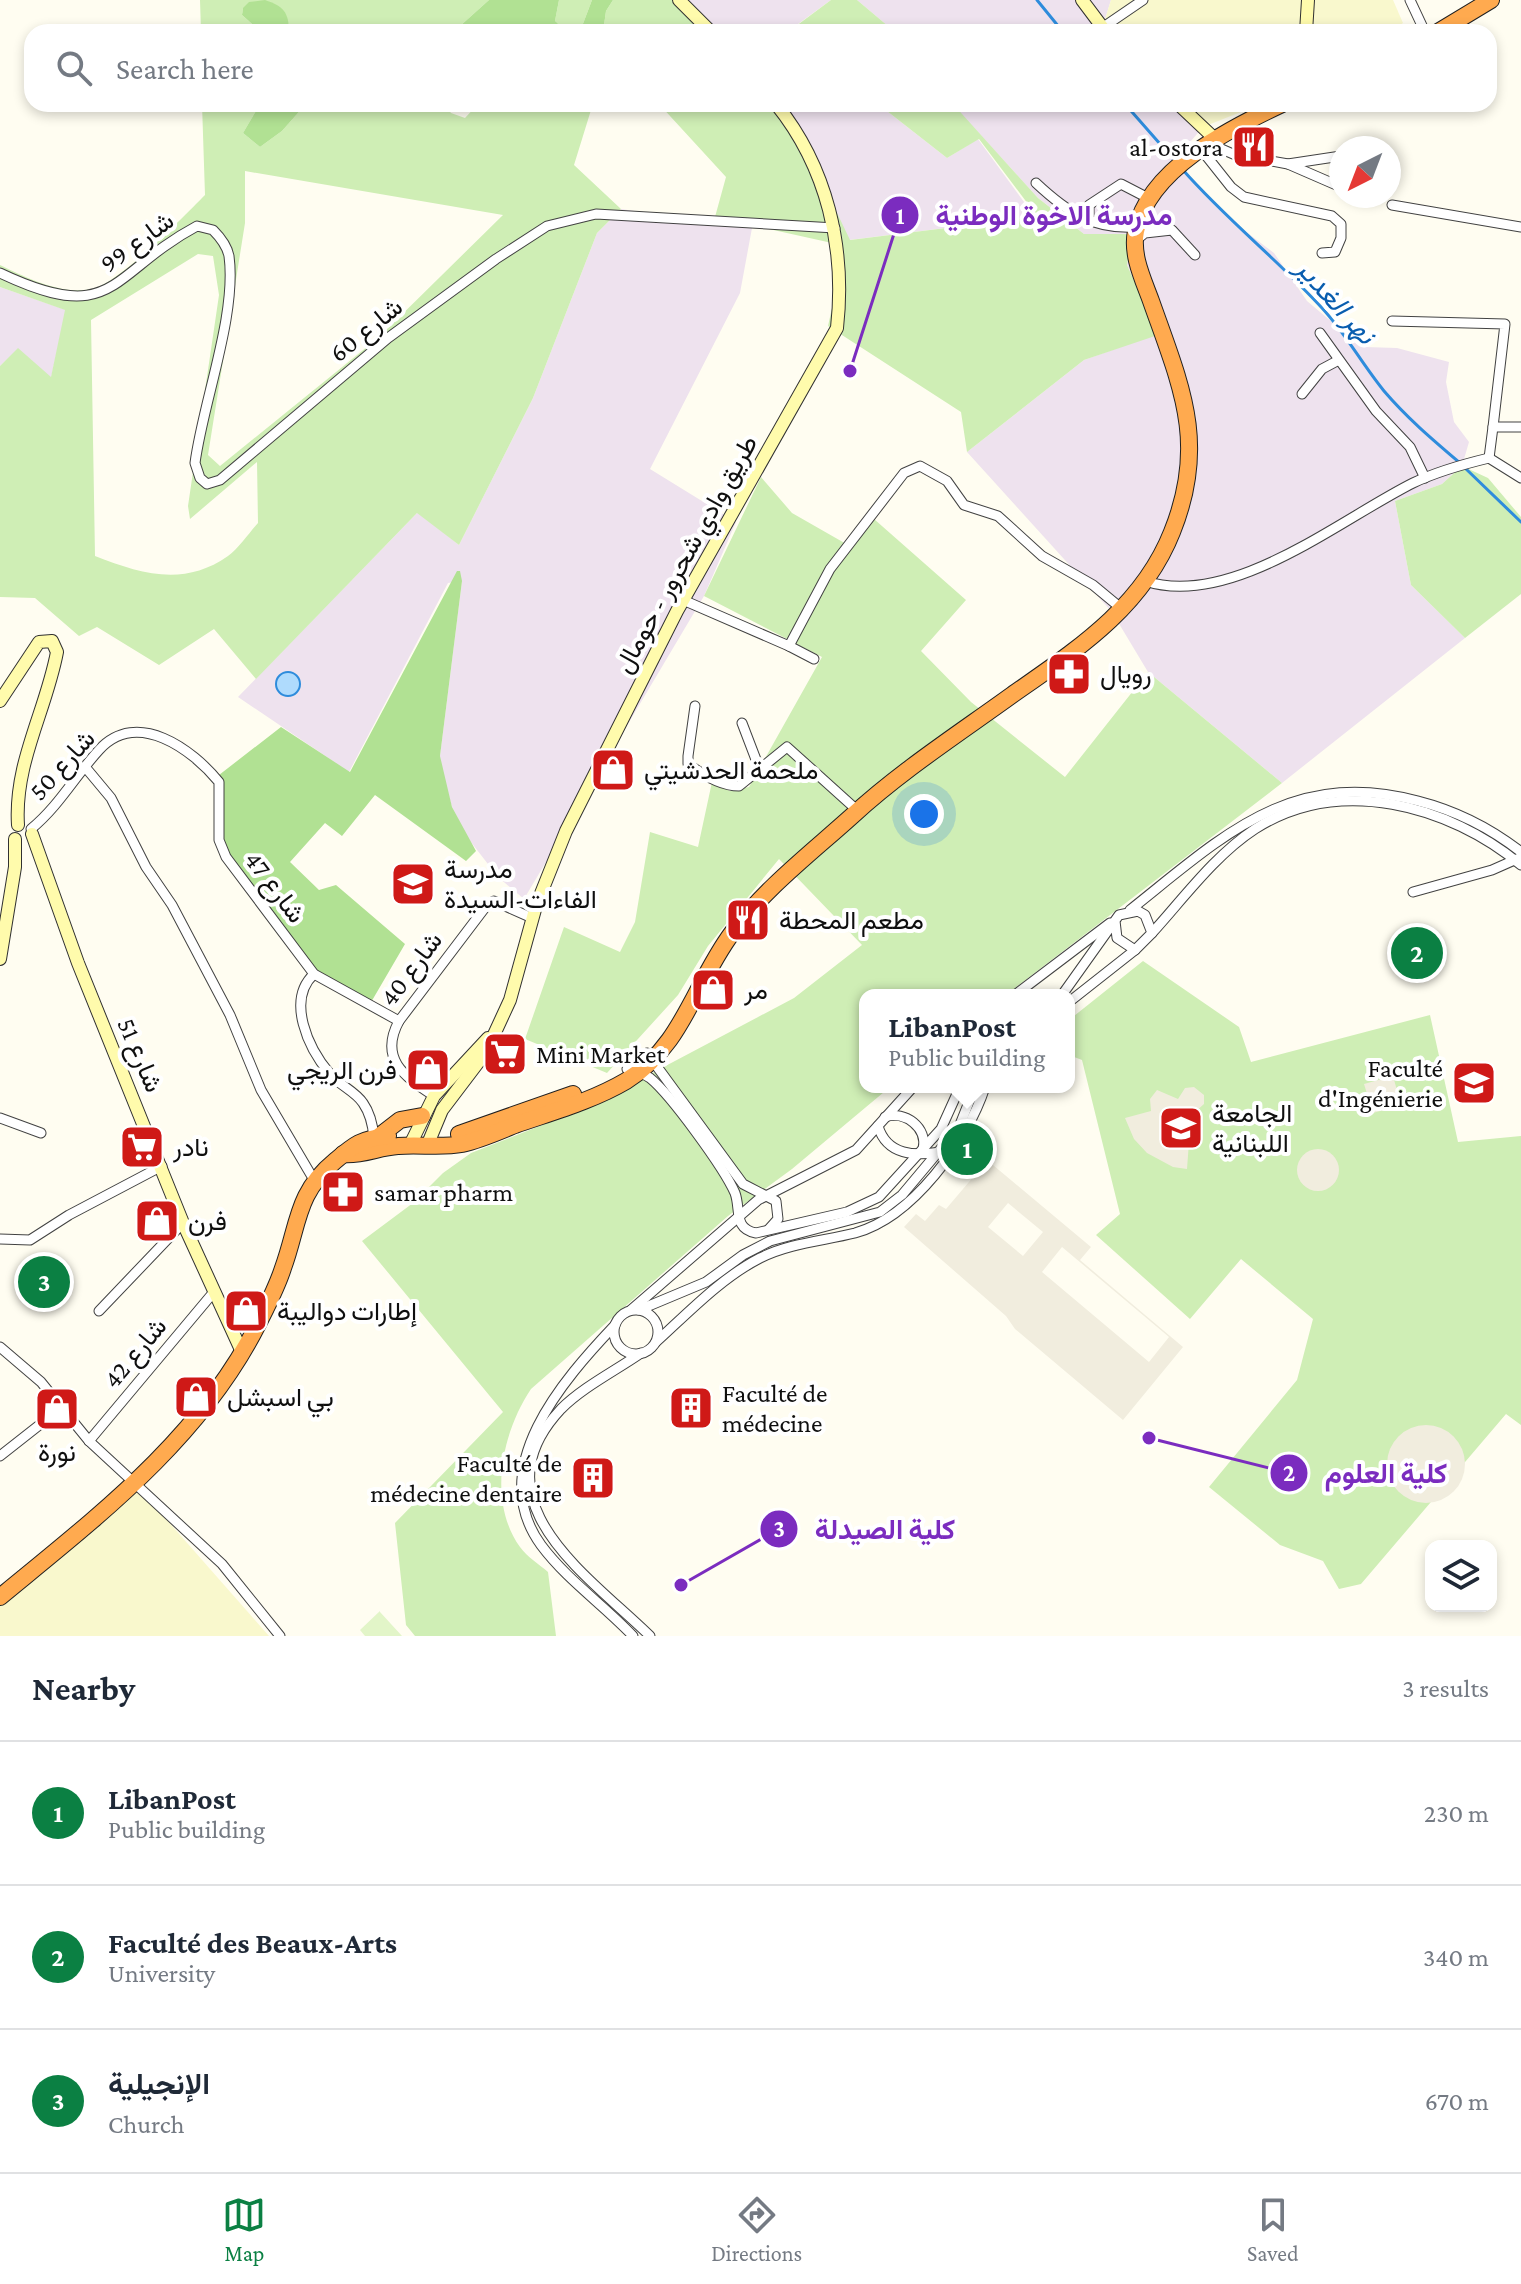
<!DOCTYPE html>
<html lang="en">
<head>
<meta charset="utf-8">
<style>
	:root { --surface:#fff; --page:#f6f6f7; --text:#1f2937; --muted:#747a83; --line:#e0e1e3; --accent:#0b8043 }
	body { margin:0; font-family:"Crimson Pro",Vazirmatn,serif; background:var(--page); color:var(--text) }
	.controls { position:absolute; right:24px; bottom:24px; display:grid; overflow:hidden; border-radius:16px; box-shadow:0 4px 12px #0003 }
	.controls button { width:72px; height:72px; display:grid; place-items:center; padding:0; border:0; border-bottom:2px solid var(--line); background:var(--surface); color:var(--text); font:40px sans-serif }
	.compass { position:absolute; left:1329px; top:136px; width:72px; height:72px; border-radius:50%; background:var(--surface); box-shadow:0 4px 12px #0003; rotate:222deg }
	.you { position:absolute; left:924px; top:814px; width:28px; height:28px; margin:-20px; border:6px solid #fff; border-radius:50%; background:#1a73e8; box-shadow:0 0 0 12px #1a73e833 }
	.badge { display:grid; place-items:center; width:52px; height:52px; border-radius:50%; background:var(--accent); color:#fff; font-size:26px; font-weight:700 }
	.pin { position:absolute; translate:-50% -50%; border:4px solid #fff; box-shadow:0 2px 8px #0006 }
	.popup { position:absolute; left:859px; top:989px; width:216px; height:104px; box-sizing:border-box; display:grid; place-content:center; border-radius:16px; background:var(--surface); filter:drop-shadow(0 2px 6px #0005); font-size:26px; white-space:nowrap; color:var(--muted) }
	.popup b { font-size:30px; color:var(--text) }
	.popup::after { content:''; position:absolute; left:50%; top:100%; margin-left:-16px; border:16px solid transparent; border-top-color:var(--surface) }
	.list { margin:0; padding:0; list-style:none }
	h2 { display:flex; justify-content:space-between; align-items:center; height:104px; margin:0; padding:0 32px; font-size:34px }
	h2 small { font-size:26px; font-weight:400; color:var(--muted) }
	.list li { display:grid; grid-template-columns:52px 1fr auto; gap:24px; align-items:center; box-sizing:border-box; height:144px; padding:0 32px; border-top:2px solid var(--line) }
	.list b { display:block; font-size:30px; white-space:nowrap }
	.list p { margin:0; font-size:26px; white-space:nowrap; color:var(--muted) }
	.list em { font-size:26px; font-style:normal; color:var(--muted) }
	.icon { flex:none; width:44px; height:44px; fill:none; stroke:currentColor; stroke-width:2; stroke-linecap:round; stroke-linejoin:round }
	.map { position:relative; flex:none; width:1521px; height:1636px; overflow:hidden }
	.search { position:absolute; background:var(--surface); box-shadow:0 4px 12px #0003; left:24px; right:24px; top:24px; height:88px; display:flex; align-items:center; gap:20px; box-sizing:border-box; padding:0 28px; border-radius:24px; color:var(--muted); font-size:30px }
	.sheet { height:536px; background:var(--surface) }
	nav { display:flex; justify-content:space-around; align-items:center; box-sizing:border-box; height:112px; border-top:2px solid var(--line); background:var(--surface); font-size:22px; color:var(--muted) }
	nav a { display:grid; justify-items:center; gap:4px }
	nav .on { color:var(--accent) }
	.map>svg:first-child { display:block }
	.industrial { fill:#eee2ee }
	.farmland { fill:#f9f8cd }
	.green { fill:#cfeeb5; fill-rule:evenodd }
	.forest { fill:#b1e193 }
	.pitch { fill:#e2f5c8 }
	.plaza { fill:#f1edde; fill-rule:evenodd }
	.water { fill:#afdbfd; stroke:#2e8cdc; stroke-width:2 }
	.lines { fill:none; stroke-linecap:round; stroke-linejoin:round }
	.stream { stroke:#2e8cdc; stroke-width:3 }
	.street-casing { stroke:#424242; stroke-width:11 }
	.secondary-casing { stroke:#313131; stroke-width:14 }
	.highway-casing { stroke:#202020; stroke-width:18 }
	.street { stroke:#fff; stroke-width:9 }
	.secondary { stroke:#fffbac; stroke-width:12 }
	.highway { stroke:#ffaa4f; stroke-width:16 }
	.labels { text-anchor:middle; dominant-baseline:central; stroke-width:8; stroke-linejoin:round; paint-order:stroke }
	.poi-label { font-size:26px; fill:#0f0f0f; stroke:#fff; text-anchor:start }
	.street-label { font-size:26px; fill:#0f0f0f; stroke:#fff }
	.water-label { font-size:28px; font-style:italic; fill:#095daf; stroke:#fff }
	.leader { fill:none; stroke:#7b2cbf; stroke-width:3 }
	.callout-dot { fill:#7b2cbf; stroke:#fff; stroke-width:3 }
	.mark-label { font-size:24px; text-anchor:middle; font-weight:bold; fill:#fff }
	.callout-label { font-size:28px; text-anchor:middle; font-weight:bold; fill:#7b2cbf; stroke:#fff; stroke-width:8; stroke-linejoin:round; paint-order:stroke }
</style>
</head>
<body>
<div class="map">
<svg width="1521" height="1636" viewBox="0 0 1521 1636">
	<rect width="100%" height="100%" fill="#fffdf1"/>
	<!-- industrial -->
	<g class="industrial">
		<path d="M683,0H831L787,32H715Z"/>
		<path d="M857,0H1111L1102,29L1104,32H895Z"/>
		<path d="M775,104H878L947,158L978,139L1035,217L849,240L805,146Z"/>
		<path d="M1179,104L1203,127L1148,191L1134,231L1158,203L1175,164L1241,228L1274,253L1307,301L1357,343L1365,347L1397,348L1449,362L1446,382L1454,422L1469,442L1462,466L1442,484L1395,501L1411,585L1465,638L1282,783L1148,672L1112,612L967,452L1084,360L1157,334L1127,265L1131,234H1084L1038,198L953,105Z"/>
		<path d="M621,209L752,228L740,293L650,469L736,522L704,596L524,899L498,877L467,837L452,807L441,768L440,756L462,581L448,583L349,772L238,697L418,512L459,545L533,398L597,233Z"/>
		<path d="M0,287L66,310L51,378L18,349L0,366Z"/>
	</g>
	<!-- farmland -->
	<g class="farmland">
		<path d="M1111,0H1393L1403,23L1389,32H1104L1102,29Z"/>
		<path d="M1179,104H1261L1203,127Z"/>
		<path d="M137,1486L269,1636H0V1600Z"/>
	</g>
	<!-- green -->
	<g class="green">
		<path d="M200,0H489L460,26L444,32H343L329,27L325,32H289V24L243,8L242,15L261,32H201Z"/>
		<path d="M559,0H592L581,29L565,31L558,27L555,21Z"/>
		<path d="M613,0H683L715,32H603L606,11Z"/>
		<path d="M831,0H857L895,32H788Z"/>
		<path d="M202,104H260L243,133L260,147L282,131L306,104H444L451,113L465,118L478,104H596L591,110L574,165L621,209L597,233L533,398L459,545L417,513L256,679L214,629L159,665L97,627L79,636L35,598L0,597V366L18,348L51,377L65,310L0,287V265C27,278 65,297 95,288C122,280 183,217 205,195ZM245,171L503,215L378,338L220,466L208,455L245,223ZM198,254L213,256L219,295L188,506L190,519L257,462L258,523C249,533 239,548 228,556C184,587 141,574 95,556L91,320Z"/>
		<path d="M659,104H775L805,146L850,240L1034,217L1031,208L979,139L947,158L878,104H953L1038,198L1084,234H1132L1127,265L1158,335L1084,360L967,452L961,412L828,326L834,299L832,243L715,217L726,177Z"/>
		<path d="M1462,466L1488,478L1521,517V594L1465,638L1411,585L1395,501L1442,484Z"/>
		<path d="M761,477L792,513L848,545L874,519L966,600L921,651L971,702L1065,777L1148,672L1282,783L1006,995H865V1087H890L792,1169L728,1216L531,1389C502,1432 487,1501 520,1547C527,1557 539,1564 548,1572L556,1636H415L406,1625L395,1523L503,1412L362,1241L413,1203L443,1173L471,1153L588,1107L794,998L862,945L779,859L708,946L678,995L607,1073L525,1039L564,927L620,952L635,922L650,832L698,847L712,782L730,791L749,787L822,657L704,596Z"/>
		<path d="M1143,961L1239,1027L1251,1062L1430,1015L1458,1142L1521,1136V1425L1506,1414L1361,1584L1339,1589L1323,1561L1280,1545L1209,1487L1297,1380L1313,1319L1241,1259L1190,1319L1096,1235L1120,1214L1082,1060L1069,1055V1020Z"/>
	</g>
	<!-- forest -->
	<g class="forest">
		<path d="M265,0C283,6 289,12 289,32H261L242,15L243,8L249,2Z"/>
		<path d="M489,0H559L555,21L565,31L581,29L592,0H613L606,11L603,32L443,31L460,26Z"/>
		<path d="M260,104H306L282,131L260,147L243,133Z"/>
		<path d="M457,571H460L462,581L440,756L452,807L476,851L466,861L375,795L342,836L325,823L290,862L319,890L336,885L405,944L370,1004L313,978L230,855C215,827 214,805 219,775L281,727L350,772Z"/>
	</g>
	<!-- pitch -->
	<path class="pitch" d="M380,1611V1612L402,1636H365L360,1630Z"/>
	<!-- plaza -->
	<g class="plaza">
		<path d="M1393,1076L1401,1105L1373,1113L1364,1084Z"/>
		<path d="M1194,1087L1204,1095V1104L1194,1113L1203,1129L1189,1142L1187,1169L1173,1167L1147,1153L1134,1139L1125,1118L1151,1111L1150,1099L1157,1090L1178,1099L1185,1088Z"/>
		<circle cx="1318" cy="1170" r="21"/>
		<path d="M981,1155L1091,1247L1080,1260L1183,1347L1123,1420L1015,1329L1006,1316L904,1227L916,1214L925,1221L939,1205L946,1209L974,1176L968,1170ZM1008,1203L1043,1232L1023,1256L988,1227ZM1062,1247L1169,1337L1149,1362L1042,1272Z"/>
		<circle cx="1426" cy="1464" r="39"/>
	</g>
	<!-- water -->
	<circle class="water" cx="288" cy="684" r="12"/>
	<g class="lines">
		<!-- stream -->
		<g class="stream">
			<path d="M1037,0L1063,32"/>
			<path d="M1125,104L1175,161"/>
			<path d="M1183,170C1226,219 1278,260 1322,308C1346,334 1362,364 1384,391C1407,418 1433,440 1460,463"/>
			<path d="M1465,468L1521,522"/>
		</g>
		<!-- street casing -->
		<g class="street-casing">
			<g id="street">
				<path d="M1410,0L1425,32"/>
				<path d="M1102,28L1143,0"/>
				<path d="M1208,143L1233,154L1288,164L1341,187"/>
				<path d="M1200,148L1231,187L1244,197L1332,216L1341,224V238L1335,252L1322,253"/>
				<path d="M1288,164L1341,156"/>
				<path d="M1036,183C1067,212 1093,230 1137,227"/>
				<path d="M1392,205L1521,227"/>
				<path d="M1089,223V205L1121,184L1150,199"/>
				<path d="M1135,241L1145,233L1172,230L1195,255"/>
				<path d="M0,273C116,328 109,273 197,226L213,230C220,237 227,246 229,256C237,315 203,402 195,463L200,478L207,484L220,480L388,338L496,259L547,226L596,214L835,228"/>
				<path d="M1392,321L1505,324L1493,427"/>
				<path d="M1320,333L1376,411L1410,447L1425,478"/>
				<path d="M1302,394L1322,369L1337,361"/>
				<path d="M1489,458L1493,427H1521"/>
				<path d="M1145,581C1231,609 1339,520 1413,483C1436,472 1464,464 1489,458L1521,478"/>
				<path d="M683,600L789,646L830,569L904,473L920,466L947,481L964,505L998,516L1042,556L1093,585L1122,609"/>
				<path d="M789,646L814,659"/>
				<path d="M695,706L688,756V764C703,775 721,786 739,786L787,747L858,811"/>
				<path d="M742,723L760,770"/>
				<path d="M86,768L111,798L146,867L172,905L230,1015L261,1090L314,1180"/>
				<path d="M31,829C59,806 75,776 99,750C137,708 193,750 219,782V840L226,857L314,974L399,1021"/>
				<path d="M1413,892L1492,870L1519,858"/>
				<path d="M1130,910C1222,837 1291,767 1418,801C1457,811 1489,827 1521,852"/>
				<path d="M1152,933C1183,899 1215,855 1255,829C1339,775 1449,805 1521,865"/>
				<path d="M314,974C286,1000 308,1048 330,1074C339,1085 355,1091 363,1103C370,1113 373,1126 374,1138"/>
				<path d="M1015,995L1110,923"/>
				<path d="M1062,995L1119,915L1138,911L1145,915L1152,933L1135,950L1117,938L1115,921"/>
				<path d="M1069,1002L1135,950"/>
				<path d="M647,1053L743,1184L776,1201L778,1219L769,1229"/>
				<path d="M627,1069C636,1071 643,1073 650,1078C671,1095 724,1168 735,1193C741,1209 733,1229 756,1233L847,1212L879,1197L941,1129L960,1087"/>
				<path d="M434,1096C403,1076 379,1058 399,1021L487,905L494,901L532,918"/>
				<path d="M885,1117C905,1110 928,1128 923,1149"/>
				<path d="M0,1118L41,1133"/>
				<path d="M878,1126C887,1156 915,1156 941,1152"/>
				<path d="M0,1239L30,1240L69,1215L162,1166"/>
				<path d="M631,1310L758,1200L856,1150L913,1087"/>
				<path d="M639,1310L706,1282L743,1255L770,1241L880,1212L902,1195L959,1127L975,1087"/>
				<circle cx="636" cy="1332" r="22"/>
				<path d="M99,1311L183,1223"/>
				<path d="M615,1325C563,1380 485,1468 541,1545C567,1580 604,1605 633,1636"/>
				<path d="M656,1342C688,1313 721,1278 760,1258C790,1243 823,1241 855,1233C913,1217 967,1142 985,1087"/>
				<path d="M0,1347L41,1382L89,1441L222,1564L280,1636"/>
				<path d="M641,1353C615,1371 583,1387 561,1409C474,1502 589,1576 650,1636"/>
				<path d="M89,1441L213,1293"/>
				<path d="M0,1456L61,1408"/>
			</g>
		</g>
		<!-- secondary casing -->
		<g class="secondary-casing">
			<g id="secondary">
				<path d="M679,0L711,32"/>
				<path d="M1082,0L1106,32"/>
				<path d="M1306,32L1308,0"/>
				<path d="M1178,104L1214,138"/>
				<path d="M0,701L39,642L52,641L57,652C46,711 14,763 18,825"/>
				<path d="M32,834L78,963L183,1223L242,1352"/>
				<path d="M0,959L15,867V839"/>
				<path d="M410,1145L434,1096L488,1038"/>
				<path d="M427,1146L442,1110L486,1052L510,1000L536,906L566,831L677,611L837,328C846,248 827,167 776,104"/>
			</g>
		</g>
		<!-- highway casing -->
		<g class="highway-casing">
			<g id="highway">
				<path d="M1438,32L1491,0"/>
				<path d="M459,1134L573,1094"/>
				<path d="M378,1137L400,1120L422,1116"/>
				<path d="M343,1154C362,1156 379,1147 398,1146C419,1144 441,1148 462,1144C480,1140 498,1132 515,1125C552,1112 592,1101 626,1081C683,1046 694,984 732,933C764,889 811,853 852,816C901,771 958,734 1012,695C1076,650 1142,608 1172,532C1208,443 1181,386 1151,301C1143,279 1131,255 1136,231C1148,169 1231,128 1282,104"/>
				<path d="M0,1597C97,1517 200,1439 258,1324C267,1306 277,1287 283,1268C299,1224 296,1193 335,1161C355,1144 361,1139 388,1136"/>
			</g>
		</g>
		<!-- street -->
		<use href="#street" class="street"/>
		<!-- secondary -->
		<use href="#secondary" class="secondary"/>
		<!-- highway -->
		<use href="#highway" class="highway"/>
	</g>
	<!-- icons -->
	<defs>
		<g id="restaurant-square" transform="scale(2.3)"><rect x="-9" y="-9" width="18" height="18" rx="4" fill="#cf1917" stroke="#fff"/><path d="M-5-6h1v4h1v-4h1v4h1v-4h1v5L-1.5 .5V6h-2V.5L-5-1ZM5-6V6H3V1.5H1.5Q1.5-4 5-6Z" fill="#fff"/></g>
		<g id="pharmacy-square" transform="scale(2.3)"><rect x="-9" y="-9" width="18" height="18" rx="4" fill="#cf1917" stroke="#fff"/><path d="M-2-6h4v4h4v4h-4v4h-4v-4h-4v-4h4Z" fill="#fff"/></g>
		<g id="shop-square" transform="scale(2.3)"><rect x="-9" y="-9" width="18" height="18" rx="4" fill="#cf1917" stroke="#fff"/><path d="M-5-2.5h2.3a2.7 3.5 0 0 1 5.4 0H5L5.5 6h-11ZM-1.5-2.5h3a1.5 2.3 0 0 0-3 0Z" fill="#fff"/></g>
		<g id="school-square" transform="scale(2.3)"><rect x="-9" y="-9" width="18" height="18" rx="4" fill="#cf1917" stroke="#fff"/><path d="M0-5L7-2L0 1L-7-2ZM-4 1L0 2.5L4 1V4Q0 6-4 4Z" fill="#fff"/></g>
		<g id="supermarket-square" transform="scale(2.3)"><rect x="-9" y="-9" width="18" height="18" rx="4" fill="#cf1917" stroke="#fff"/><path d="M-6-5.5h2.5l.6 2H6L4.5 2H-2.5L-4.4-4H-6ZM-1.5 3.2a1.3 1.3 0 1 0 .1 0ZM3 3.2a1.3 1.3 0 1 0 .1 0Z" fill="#fff"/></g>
		<g id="university-square" transform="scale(2.3)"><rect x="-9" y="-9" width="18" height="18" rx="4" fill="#cf1917" stroke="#fff"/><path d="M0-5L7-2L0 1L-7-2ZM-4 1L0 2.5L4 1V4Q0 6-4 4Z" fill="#fff"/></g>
		<g id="building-square" transform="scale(2.3)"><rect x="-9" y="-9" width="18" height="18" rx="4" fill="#cf1917" stroke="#fff"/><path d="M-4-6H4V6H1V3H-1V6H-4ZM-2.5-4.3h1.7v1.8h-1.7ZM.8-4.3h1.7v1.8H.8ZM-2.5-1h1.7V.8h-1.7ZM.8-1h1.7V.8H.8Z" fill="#fff"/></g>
	</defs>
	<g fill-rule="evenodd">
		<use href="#restaurant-square" x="1254" y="147"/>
		<use href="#pharmacy-square" x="1069" y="674"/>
		<use href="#shop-square" x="613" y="770"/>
		<use href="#school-square" x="413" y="884"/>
		<use href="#restaurant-square" x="748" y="920"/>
		<use href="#shop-square" x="713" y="990"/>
		<use href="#supermarket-square" x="505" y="1054"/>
		<use href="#shop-square" x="428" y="1070"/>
		<use href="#university-square" x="1474" y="1083"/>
		<use href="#university-square" x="1181" y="1128"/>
		<use href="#supermarket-square" x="142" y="1147"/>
		<use href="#pharmacy-square" x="343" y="1192"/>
		<use href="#shop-square" x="157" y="1221"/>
		<use href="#shop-square" x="246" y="1311"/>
		<use href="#shop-square" x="196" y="1397"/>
		<use href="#building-square" x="691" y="1408"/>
		<use href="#shop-square" x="57" y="1409"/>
		<use href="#building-square" x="593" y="1478"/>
	</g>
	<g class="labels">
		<!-- poi labels -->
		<g class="poi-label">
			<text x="1223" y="147" text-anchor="end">al-ostora</text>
			<text x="1100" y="674">رويال</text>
			<text x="644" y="770">ملحمة الحدشيتي</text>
			<text x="444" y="869">مدرسة<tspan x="444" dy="30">الفاءات-السيدة</tspan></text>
			<text x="779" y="920">مطعم المحطة</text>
			<text x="744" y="990">مر</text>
			<text x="536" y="1054">Mini Market</text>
			<text x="1443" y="1068" text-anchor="end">Faculté<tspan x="1443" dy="30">d'Ingénierie</tspan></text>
			<text x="397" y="1070" text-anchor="end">فرن الريجي</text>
			<text x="1212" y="1113">الجامعة<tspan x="1212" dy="30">اللبنانية</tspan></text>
			<text x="173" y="1147">نادر</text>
			<text x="374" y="1192">samar pharm</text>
			<text x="188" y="1221">فرن</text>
			<text x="277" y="1311">إطارات دواليبة</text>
			<text x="722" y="1393">Faculté de<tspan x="722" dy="30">médecine</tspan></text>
			<text x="227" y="1397">بي اسبشل</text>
			<text x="57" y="1452" text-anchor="middle">نورة</text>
			<text x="562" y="1463" text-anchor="end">Faculté de<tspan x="562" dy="30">médecine dentaire</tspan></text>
		</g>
		<!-- street labels -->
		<g class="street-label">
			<text transform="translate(137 242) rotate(-36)">شارع 99</text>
			<text transform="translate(366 330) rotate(-39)">شارع 60</text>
			<text transform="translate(686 554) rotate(-61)">طريق وادي شحرور - حومال</text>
			<text transform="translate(62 765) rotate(-48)">شارع 50</text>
			<text transform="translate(275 887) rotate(53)">شارع 47</text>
			<text transform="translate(411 969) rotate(-53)">شارع 40</text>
			<text transform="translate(140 1055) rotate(67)">شارع 51</text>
			<text transform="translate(135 1353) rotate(-50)">شارع 42</text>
		</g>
		<!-- water labels -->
		<g class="water-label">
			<text transform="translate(1336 301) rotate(48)">نهر الغدير</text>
		</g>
	</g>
	<!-- callouts -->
	<path class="leader" d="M850 371L900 215M1149 1438L1289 1473M681 1585L779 1529"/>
	<g class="callout-dot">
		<circle cx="850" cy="371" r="8"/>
		<circle cx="1149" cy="1438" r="8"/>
		<circle cx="681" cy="1585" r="8"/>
		<circle cx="900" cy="215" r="20"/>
		<circle cx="1289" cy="1473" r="20"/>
		<circle cx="779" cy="1529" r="20"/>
	</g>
	<g class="mark-label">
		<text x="900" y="224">1</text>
		<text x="1289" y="1481">2</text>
		<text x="779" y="1537">3</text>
	</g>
	<g class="callout-label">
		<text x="1054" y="225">مدرسة الاخوة الوطنية</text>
		<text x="1386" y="1483">كلية العلوم</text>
		<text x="885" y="1539">كلية الصيدلة</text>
	</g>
</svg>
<div class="controls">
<button><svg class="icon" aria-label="layers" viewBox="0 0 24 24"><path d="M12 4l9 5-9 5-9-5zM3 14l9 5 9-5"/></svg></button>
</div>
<svg class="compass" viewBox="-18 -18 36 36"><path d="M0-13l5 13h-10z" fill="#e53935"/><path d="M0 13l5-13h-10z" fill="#747a83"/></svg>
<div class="you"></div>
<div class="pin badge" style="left:967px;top:1149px">1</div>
<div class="popup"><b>LibanPost</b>Public building</div>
<div class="pin badge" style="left:1417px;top:953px">2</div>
<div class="pin badge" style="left:44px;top:1282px">3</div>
<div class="search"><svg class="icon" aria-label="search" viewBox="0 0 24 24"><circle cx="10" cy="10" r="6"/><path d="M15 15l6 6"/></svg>Search here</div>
</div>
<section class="sheet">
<h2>Nearby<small>3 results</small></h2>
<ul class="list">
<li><span class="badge">1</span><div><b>LibanPost</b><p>Public building</p></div><em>230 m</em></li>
<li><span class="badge">2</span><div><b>Faculté des Beaux-Arts</b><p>University</p></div><em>340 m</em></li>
<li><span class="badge">3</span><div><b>الإنجيلية</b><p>Church</p></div><em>670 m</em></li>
</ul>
</section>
<nav>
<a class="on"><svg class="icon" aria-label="map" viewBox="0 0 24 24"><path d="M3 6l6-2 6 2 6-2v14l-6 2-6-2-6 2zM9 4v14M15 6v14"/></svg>Map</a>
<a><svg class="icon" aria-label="directions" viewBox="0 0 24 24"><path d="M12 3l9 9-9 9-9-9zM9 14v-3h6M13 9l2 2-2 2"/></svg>Directions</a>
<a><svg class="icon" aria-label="saved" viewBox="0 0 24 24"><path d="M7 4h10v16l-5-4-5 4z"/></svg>Saved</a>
</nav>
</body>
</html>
